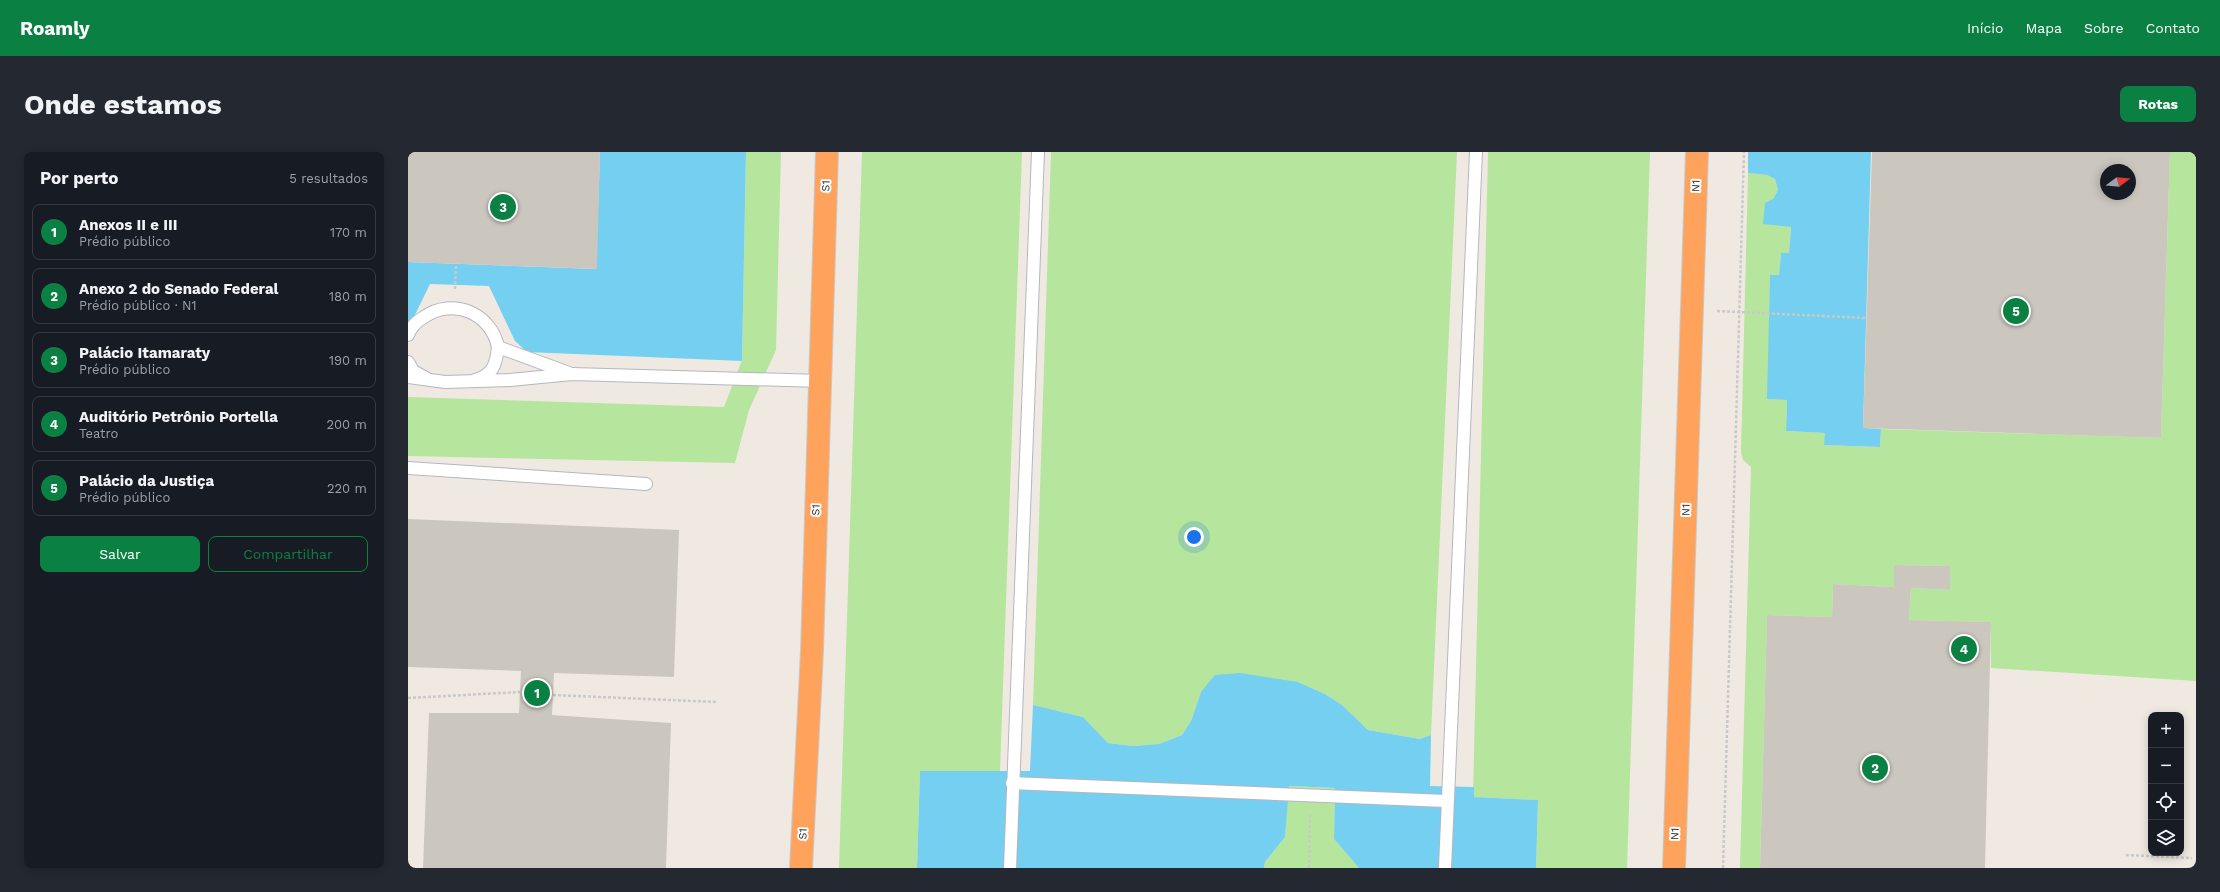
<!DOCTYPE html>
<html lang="pt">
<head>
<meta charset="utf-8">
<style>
	:root { --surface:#171b24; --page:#242831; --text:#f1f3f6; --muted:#9ea1a6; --line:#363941; --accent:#0b8043 }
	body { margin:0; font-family:"Work Sans",sans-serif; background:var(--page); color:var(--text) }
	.controls { position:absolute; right:12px; bottom:12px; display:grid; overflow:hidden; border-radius:8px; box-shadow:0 2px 10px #0003 }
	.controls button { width:36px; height:36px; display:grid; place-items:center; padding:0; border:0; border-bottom:1px solid var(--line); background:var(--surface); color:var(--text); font:20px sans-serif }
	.compass { position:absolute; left:1692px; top:12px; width:36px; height:36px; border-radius:50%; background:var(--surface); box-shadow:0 2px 10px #0003; rotate:74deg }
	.you { position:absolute; left:786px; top:385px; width:14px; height:14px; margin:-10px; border:3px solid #fff; border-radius:50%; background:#1a73e8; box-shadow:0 0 0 6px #1a73e833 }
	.badge { display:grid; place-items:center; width:26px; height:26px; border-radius:50%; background:var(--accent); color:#fff; font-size:13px; font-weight:700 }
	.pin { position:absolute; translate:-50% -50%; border:2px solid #fff; box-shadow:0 1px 4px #0006 }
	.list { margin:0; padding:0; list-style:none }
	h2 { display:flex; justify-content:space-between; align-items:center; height:52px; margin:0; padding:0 16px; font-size:17px }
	h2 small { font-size:13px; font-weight:400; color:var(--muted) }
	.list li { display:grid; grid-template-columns:26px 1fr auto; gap:12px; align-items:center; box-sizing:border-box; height:56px; margin:0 8px 8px; padding:0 8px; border:1px solid var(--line); border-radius:8px }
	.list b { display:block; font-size:15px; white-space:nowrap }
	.list p { margin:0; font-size:13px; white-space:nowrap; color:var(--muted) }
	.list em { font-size:13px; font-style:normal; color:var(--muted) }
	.actions { display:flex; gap:8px; padding:12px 16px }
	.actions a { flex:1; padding:9px 0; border:1px solid var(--accent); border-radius:8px; text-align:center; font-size:14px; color:var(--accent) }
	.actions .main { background:var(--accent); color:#fff }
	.icon { flex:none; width:22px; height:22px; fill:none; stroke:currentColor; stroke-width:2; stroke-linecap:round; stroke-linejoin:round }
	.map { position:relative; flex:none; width:1788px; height:716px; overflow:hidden; border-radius:8px }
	header { display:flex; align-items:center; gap:24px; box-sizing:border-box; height:56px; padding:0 20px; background:var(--accent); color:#fff }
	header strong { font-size:19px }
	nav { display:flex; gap:22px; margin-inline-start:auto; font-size:14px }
	.intro { display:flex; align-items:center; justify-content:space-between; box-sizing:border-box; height:96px; padding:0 24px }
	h1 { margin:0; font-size:28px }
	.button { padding:10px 18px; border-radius:8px; background:var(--accent); color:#fff; font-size:14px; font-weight:700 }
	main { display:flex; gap:24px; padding:0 24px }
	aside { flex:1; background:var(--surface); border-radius:8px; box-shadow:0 2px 10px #0003 }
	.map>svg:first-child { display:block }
	.green { fill:#b6e59e }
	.water { fill:#75cff0 }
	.building { fill:#cbc7bf; fill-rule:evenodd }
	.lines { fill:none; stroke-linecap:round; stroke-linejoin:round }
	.lane-casing { stroke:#b4b7c1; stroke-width:14 }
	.highway-casing { stroke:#c9c9c9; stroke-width:24 }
	.path { stroke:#c9c9c9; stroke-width:2.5; stroke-dasharray:3 2; stroke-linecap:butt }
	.lane { stroke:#fff; stroke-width:12 }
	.highway { stroke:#ffa35c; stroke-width:22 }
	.path-bridge { stroke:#c9c9c9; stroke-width:2.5; stroke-dasharray:3 2; stroke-linecap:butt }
	.labels { text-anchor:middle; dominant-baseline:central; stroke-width:4; stroke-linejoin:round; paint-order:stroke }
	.street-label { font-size:11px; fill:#2e2e2e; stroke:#fff }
</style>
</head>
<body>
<header>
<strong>Roamly</strong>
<nav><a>Início</a><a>Mapa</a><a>Sobre</a><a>Contato</a></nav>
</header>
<div class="intro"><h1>Onde estamos</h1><a class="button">Rotas</a></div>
<main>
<aside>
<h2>Por perto<small>5 resultados</small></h2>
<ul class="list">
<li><span class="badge">1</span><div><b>Anexos II e III</b><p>Prédio público</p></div><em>170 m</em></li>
<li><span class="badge">2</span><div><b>Anexo 2 do Senado Federal</b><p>Prédio público · N1</p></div><em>180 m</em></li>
<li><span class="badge">3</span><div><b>Palácio Itamaraty</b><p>Prédio público</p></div><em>190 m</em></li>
<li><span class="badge">4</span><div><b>Auditório Petrônio Portella</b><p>Teatro</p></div><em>200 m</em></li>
<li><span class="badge">5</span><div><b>Palácio da Justiça</b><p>Prédio público</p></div><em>220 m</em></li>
</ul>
<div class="actions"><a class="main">Salvar</a><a>Compartilhar</a></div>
</aside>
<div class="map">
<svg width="1788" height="716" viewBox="0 0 1788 716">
	<rect width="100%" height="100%" fill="#efe9e1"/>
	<!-- green -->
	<g class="green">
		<path d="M338,0H373L368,198L341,258L327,311L0,304V245L316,255L334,208Z"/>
		<path d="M454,0H614L592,619H512L509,716H431Z"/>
		<path d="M643,0H1049L1023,583L1012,587L960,578L934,553L917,542L890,530L793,540L783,569L774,583L751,592L725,594L700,591L675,565L625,553Z"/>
		<path d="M1080,0H1242L1219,716H1128L1130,648L1065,645Z"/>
		<path d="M1762,0H1788V529L1583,516V470L1501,468L1503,436L1541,438V414L1487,413L1486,435L1425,432L1424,465L1359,463L1352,716H1332L1343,315L1335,308L1333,300L1340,21L1359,23L1367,27L1370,38L1365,47L1383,74L1381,101H1373L1371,124L1362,123L1360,247L1379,248L1378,279L1417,281V293L1472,295L1473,277L1753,286Z"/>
		<path d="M880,634L927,636L926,687L951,716H856L857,710L877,685Z"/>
	</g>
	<!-- water -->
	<g class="water">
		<path d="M192,0H338L334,209L119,200L107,189L81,134L22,132L0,177V110L188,117Z"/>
		<path d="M1340,0H1463L1455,276L1473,277L1472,295L1416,293L1417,281L1378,279L1379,248L1359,247L1362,123H1371L1373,101H1381L1383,75L1355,72L1357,51L1365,47L1370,38L1367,27L1359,23L1340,21Z"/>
		<path d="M832,521L890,530L917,542L934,553L960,578L1012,587L1023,583L1022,634L1066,635V645L1130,648L1128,716H951L926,687L927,636L881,634L877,685L857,710L856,716H509L512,619H622L625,553L675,565L700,591L725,594L751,592L774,583L783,569L793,540L807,523Z"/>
	</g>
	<!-- building -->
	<g class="building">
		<path d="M0,0H192L189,117L0,110Z"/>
		<path d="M1464,0H1762L1753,286L1455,276ZM1698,18H1722V42H1698Z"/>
		<path d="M0,367L271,378L266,525L146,521L144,563L263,571L258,716H15L21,561H111L113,519L0,515Z"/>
		<path d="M1486,413L1542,414V438L1503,436L1501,468L1583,470L1577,716H1352L1359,463L1424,465L1425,432L1486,435Z"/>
	</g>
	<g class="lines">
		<!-- lane casing -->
		<g class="lane-casing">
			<g id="lane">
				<path d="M0,183C3,175 9,169 16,165C45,145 83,161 90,195L161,221"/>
				<path d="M0,210L5,219L18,226"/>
				<path d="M0,225L37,230L102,228L164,222L413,229"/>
				<path d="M67,228C85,223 88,213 90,195"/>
				<path d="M0,316L238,332"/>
				<path d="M604,631L1038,649"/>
				<path d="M602,716L630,0"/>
				<path d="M1037,716L1068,0"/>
			</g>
		</g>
		<!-- highway casing -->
		<g class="highway-casing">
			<g id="highway">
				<path d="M393,716L404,499L419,0"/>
				<path d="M1266,716L1289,0"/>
			</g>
		</g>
		<!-- path -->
		<g class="path">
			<path d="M47,137L48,112"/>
			<path d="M1309,159L1458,166"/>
			<path d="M145,543L309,550"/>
			<path d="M0,546L112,540"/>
			<path d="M901,716L902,662"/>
			<path d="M1315,716L1336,0"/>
		</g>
		<!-- lane -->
		<use href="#lane" class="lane"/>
		<!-- highway -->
		<use href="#highway" class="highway"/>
		<!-- path-bridge -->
		<path class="path-bridge" d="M1718,703L1784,706"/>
	</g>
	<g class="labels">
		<!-- street labels -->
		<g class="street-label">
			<text transform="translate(418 34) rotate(-88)">S1</text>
			<text transform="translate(1288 34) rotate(-88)">N1</text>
			<text transform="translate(408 358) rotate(-88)">S1</text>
			<text transform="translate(1278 358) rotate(-88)">N1</text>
			<text transform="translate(395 682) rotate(-87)">S1</text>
			<text transform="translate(1267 682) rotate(-88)">N1</text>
		</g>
	</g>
</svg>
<div class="controls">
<button>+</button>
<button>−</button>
<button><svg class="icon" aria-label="locate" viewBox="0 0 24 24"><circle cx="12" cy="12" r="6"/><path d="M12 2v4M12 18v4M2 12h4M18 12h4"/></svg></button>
<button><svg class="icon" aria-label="layers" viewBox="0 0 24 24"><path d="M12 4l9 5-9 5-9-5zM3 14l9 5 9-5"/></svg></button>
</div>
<svg class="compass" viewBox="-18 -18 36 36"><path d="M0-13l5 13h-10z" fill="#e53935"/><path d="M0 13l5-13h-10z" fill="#9ea1a6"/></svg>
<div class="you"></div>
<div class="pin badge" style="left:129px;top:541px">1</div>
<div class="pin badge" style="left:1467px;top:616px">2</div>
<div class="pin badge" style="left:95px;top:55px">3</div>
<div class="pin badge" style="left:1556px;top:497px">4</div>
<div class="pin badge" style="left:1608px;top:159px">5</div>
</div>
</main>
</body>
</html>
